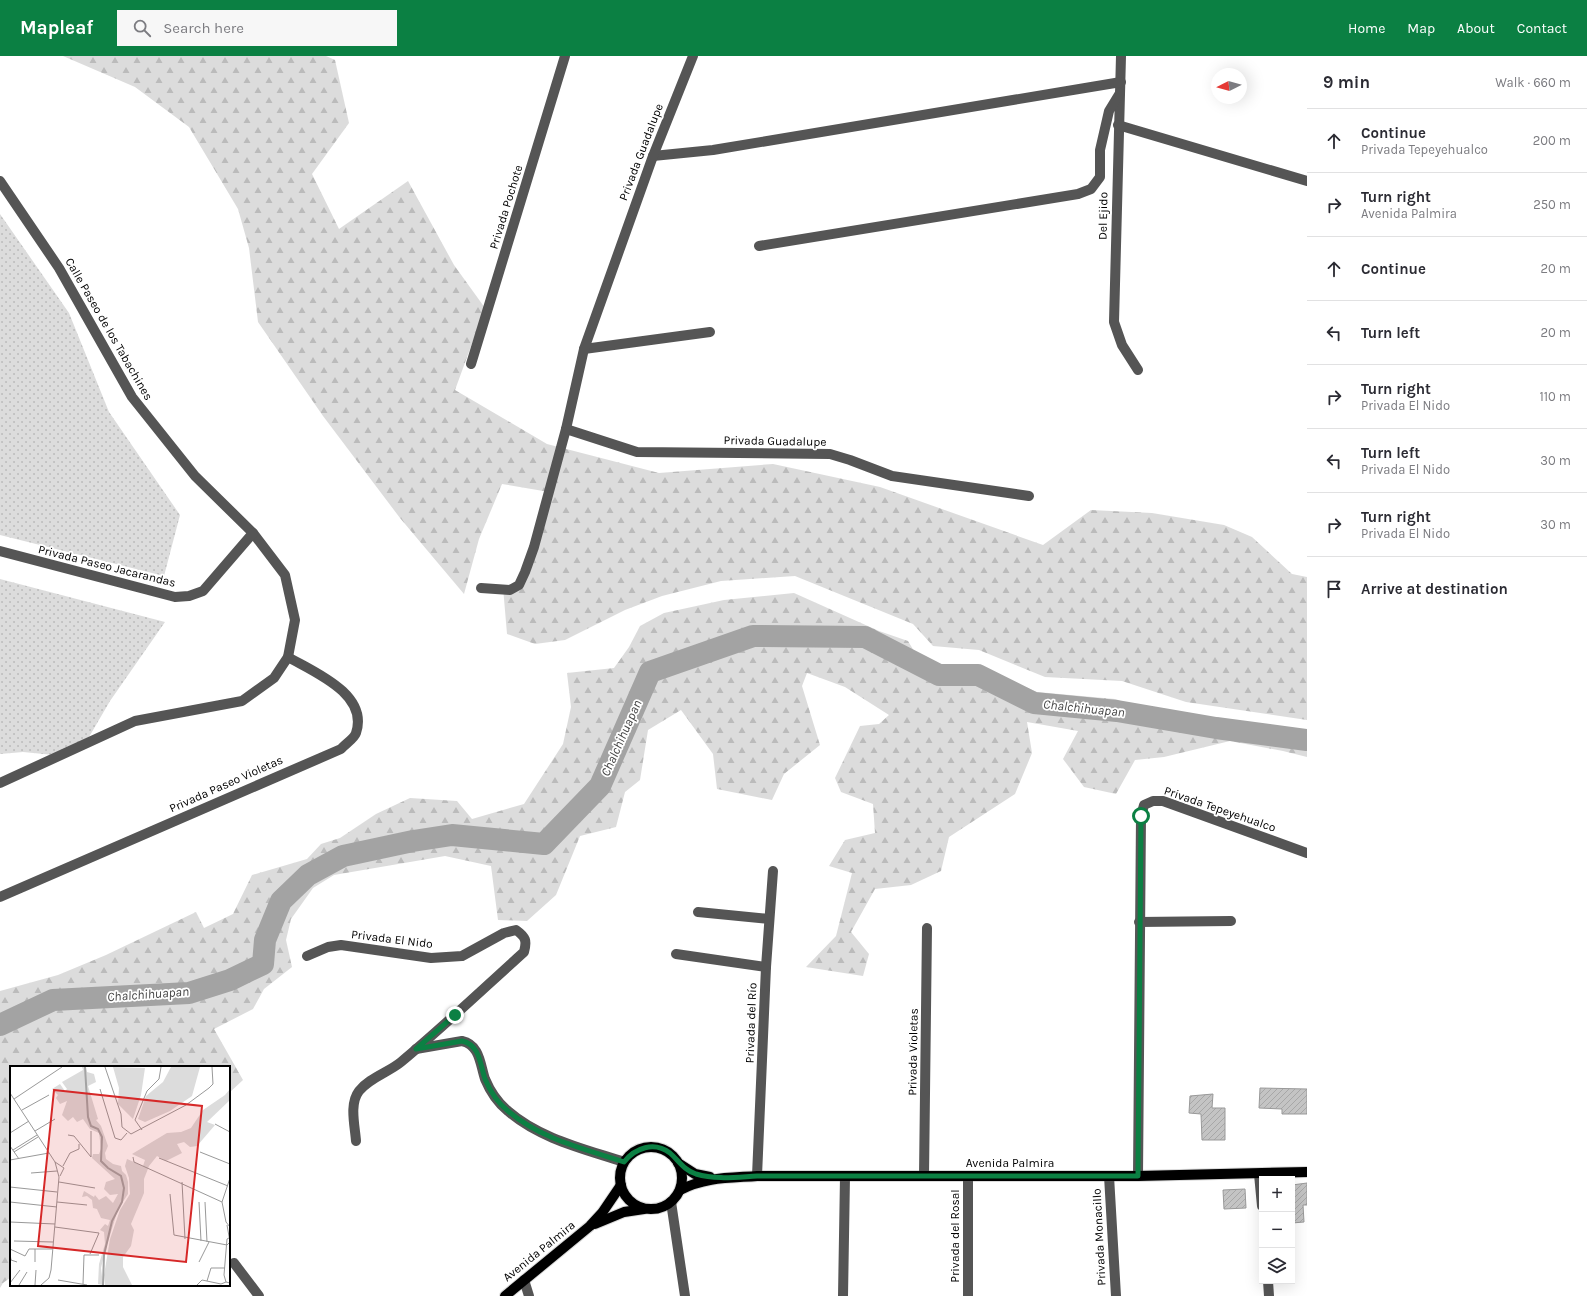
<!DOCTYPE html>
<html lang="en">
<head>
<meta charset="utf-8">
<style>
	:root { --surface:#fff; --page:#f7f7f7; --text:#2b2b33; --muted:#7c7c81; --line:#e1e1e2; --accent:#0b8043 }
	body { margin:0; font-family:Karla,sans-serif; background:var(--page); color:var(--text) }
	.controls { position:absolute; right:12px; bottom:12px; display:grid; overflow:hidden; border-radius:0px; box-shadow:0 4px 16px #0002 }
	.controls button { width:36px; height:36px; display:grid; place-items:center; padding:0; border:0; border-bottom:1px solid var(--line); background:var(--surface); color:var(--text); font:20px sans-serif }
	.compass { position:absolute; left:1211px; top:12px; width:36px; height:36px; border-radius:50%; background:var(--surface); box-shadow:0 4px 16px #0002; rotate:264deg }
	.stop { position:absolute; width:12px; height:12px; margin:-9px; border:3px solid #0b8043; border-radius:50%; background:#fff }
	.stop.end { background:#0b8043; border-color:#fff; box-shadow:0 1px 4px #0008 }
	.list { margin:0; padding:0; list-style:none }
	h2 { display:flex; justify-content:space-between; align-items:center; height:52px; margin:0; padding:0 16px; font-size:17px }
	h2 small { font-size:13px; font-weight:400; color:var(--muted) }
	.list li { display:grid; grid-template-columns:26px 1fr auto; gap:12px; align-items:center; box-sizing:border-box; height:64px; padding:0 16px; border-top:1px solid var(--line) }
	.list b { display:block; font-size:15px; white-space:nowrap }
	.list p { margin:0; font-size:13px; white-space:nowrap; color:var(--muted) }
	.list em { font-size:13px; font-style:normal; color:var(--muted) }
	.icon { flex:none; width:22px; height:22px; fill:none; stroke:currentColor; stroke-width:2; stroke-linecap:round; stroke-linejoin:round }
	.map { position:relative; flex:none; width:1307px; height:1240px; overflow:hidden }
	header { display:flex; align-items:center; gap:24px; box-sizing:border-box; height:56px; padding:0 20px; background:var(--accent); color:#fff }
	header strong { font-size:19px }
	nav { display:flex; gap:22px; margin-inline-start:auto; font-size:14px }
	.search { width:280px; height:36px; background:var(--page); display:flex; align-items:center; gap:10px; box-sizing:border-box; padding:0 14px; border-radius:0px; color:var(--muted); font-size:15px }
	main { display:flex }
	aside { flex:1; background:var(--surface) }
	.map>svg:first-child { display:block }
	.green { fill:url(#green-dots) }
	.forest { fill:url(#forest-firs) }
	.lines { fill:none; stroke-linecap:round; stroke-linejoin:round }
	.river { stroke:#a3a3a3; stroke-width:22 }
	.building { fill:url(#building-hatch); stroke:#999 }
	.major-casing { stroke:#dbdbdb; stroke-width:12 }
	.minor { stroke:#555; stroke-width:10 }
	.major { stroke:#000; stroke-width:10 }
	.route { stroke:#0b8043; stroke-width:5 }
	.labels { text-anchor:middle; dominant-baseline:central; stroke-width:3.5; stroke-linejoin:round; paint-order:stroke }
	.street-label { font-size:12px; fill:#000; stroke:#fff }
	.water-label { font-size:13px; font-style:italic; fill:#444; stroke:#fff }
	.inset-river { fill:none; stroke:#a3a3a3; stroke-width:2 }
	.inset-road { fill:none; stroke:#999; stroke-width:1 }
	.view { fill:#d62828; fill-opacity:0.15; stroke:#d62828; stroke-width:2 }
	.inset-edge { fill:none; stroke:#000; stroke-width:2 }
</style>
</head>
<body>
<header>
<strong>Mapleaf</strong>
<div class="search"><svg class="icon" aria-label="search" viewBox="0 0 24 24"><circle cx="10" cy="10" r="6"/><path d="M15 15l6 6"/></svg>Search here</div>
<nav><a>Home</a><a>Map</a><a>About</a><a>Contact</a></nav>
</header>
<main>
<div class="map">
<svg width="1307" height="1240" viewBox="0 0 1307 1240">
	<defs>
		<pattern id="green-dots" width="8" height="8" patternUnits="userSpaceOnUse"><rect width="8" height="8" fill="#dcdcdc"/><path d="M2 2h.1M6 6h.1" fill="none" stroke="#bbb" stroke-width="1.8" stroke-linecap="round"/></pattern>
		<pattern id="forest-firs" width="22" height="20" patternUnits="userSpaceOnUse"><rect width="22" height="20" fill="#dcdcdc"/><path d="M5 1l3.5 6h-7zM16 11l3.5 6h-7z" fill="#bbb"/></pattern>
		<pattern id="building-hatch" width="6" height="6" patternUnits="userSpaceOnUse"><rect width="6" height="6" fill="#c4c4c4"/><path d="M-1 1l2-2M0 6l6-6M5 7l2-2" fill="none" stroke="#a7a7a7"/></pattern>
	</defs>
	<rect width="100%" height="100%" fill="#fff"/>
	<!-- green -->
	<g class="green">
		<path d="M0,158L69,257L109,356L180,459L164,520L0,479Z"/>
		<path d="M0,523L165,566L110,645L89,681L54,699L23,696L0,698Z"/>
	</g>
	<!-- forest -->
	<g class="forest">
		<path d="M63,0H326L335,4L349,67L312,118L339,173L408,125L454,209L485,252L455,334L547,388L659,417L773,408L880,431L1043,489L1091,454L1152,457L1224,469L1252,481L1292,518L1307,521V664L1186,646L1122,625L1045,621L979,594L933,590L913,568L795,520L721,525L662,540L625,554L565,584L535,588L507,578L503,531L526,524L549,436L502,428L479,483L464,538L400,462L323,360L258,266L249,192L238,153L189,71L135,31Z"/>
		<path d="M794,537L879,575L908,585L917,600L930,609L948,608L980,611L1037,636L1115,643L1163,660L1185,662L1216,672H1253L1286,681L1307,684V701L1283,695L1230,685L1164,701L1135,704L1116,738L1084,731L1063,703L1078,675L1027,666L1032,697L1015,738L949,781L941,815L911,829L875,833L851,876L869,898L863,920L806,911L836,880L852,817L829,810L845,784L875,777L873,748L841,736L835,722L860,670L879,668L889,659L845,631L807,617L802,630L820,689L784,718L772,744L717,733L713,698L681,654L648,674L640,724L625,736L616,771L580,780L556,839L527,865L498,864L491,810L445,800L334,819L313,832L291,863L286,884L292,911L264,933L253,953L214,973L243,1024L229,1037V1011H11V1221L3,1227L0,1232V935L58,919L106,899L196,856L204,872L233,858L252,819L307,803L321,788L340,782L376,758L410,742L457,745L472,763L524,748L563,688L571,651L567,617L614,612L629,591L640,570L664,557L724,544Z"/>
	</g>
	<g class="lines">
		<!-- river -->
		<path class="river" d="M0,969L53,944L189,937L230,924L263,908L265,884L281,845L308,819L343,800L413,785L452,779L544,788L600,730L650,616L753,580L865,581L939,619H978L1034,647L1117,655L1216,672L1307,684"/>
	</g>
	<!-- building -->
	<g class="building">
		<path d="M1260,1032L1307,1033V1058H1282V1053L1259,1052Z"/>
		<path d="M1213,1038L1212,1052H1225V1084H1202L1201,1058L1189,1057L1190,1040Z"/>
		<path d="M1307,1127V1149H1303L1304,1166L1292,1167V1129Z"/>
		<path d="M1245,1133L1246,1152L1224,1153L1223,1134Z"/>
	</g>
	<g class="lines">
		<!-- major casing -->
		<g class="major-casing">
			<g id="major">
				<circle cx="651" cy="1122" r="31"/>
				<path d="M678,1107L695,1118L710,1121"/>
				<path d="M680,1134C705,1121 730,1122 757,1120H1138L1307,1116"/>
				<path d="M595,1168L624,1156L644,1153"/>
				<path d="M505,1240L590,1170L602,1157L621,1129"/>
			</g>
		</g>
		<!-- minor -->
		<g class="minor">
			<path d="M1121,0L1114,266L1122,289L1138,314"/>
			<path d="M1118,69L1307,125"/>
			<path d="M653,100L713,94L1121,26"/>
			<path d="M0,125L59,212L132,341L195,420L253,477L285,519L295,564L288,601L274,622L242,645L135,665L0,727"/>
			<path d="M759,190L1078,138L1091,133L1100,121V94L1109,55L1120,37"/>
			<path d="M584,293L710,276"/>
			<path d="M471,308L565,0"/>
			<path d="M566,373L637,396L830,398L850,404L892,420L1029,440"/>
			<path d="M0,495L175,541L189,540L203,535L253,477"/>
			<path d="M481,532L510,534L519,529L525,516L534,491L566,373L584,293L653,100L693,0"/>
			<path d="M0,841L341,693C345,688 354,683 356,677C369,638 314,616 288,601"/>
			<path d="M698,856L769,863"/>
			<path d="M1139,866L1231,865"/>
			<path d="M676,898L766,911"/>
			<path d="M307,900L328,891L341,889L431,902L462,900L504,877L516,874C526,881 527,885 524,896C483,933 443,971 401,1006C389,1016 369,1022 359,1035C349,1048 355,1070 356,1085"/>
			<path d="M416,993L462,985C480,989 480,1008 485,1023C490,1035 498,1047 508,1055C540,1083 585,1093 624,1106"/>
			<path d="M1259,1118L1262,1150"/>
			<path d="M757,1120L766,911L773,815"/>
			<path d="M924,1120L927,872"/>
			<path d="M1109,1120L1116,1240"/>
			<path d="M1138,1120L1141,760L1144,749L1153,745H1163L1307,797"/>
			<path d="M671,1146L685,1240"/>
			<path d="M234,1207L259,1240"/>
			<path d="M524,1224L529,1240"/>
			<path d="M1268,1225L1269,1240"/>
			<path d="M843,1240L845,1121"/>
			<path d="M968,1240V1120"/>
		</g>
		<!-- major -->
		<use href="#major" class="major"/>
	</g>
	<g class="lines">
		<!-- route -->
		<path class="route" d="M455,959L416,993L462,985C480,989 480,1008 485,1023C490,1035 498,1047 508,1055C540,1083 585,1093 624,1106C635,1092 654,1085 670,1097C679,1105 684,1114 696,1118C716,1124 737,1121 757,1120H1138L1141,760"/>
	</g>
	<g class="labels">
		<!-- street labels -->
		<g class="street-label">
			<text transform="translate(641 96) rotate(-69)">Privada Guadalupe</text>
			<text transform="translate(506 151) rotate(-73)">Privada Pochote</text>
			<text transform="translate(1103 160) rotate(-89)">Del Ejido</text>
			<text transform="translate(109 273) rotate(60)">Calle Paseo de los Tabachines</text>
			<text transform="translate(775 385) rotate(1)">Privada Guadalupe</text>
			<text transform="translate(107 510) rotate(14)">Privada Paseo Jacarandas</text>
			<text transform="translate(226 728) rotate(-24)">Privada Paseo Violetas</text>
			<text transform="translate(1220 753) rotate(19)">Privada Tepeyehualco</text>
			<text transform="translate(392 883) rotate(7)">Privada El Nido</text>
			<text transform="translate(751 967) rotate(-88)">Privada del Río</text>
			<text transform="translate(913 996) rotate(-89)">Privada Violetas</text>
			<text x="1010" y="1107">Avenida Palmira</text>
			<text transform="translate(955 1180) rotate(-90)">Privada del Rosal</text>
			<text transform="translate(1099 1181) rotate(-93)">Privada Monacillo</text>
			<text transform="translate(539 1195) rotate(-39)">Avenida Palmira</text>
		</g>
		<!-- water labels -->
		<g class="water-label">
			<text transform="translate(1084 652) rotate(6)">Chalchihuapan</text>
			<text transform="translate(621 682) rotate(-66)">Chalchihuapan</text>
			<text transform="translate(148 938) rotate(-4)">Chalchihuapan</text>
		</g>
	</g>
	<!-- overview -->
	<g transform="translate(10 1010)">
		<rect width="220" height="220" fill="#fff"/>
		<path d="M103,1L135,2L131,29L123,53L108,38L109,22ZM161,1H190L182,30L160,45L135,56L128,53L136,30L153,16Z" fill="#dcdcdc"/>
		<path d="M72,1H76L77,6L84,8L86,16L78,20L88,53L86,54L91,60L98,80L95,87L96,93L103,98L111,100L112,105L116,109L118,116V128L108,143L94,189L91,202L93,219L88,218L89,198L95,178L94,166L90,164L95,158L98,160L100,154L91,152L87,143L83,142L82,134L77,130L72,131L74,125L84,131L85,129L89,134L96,130L103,137L108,128L100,129L94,123L96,116L105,113L82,92L83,88H89L91,83L89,67L80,63L73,53L67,56L63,51L58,55L52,49L57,35L50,38L46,32L48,29L42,23L50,18L55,25L57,23L52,16L73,4ZM220,23V34L197,56L205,59L187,80L180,81L174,76L167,78L172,87L156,95L147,90L139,100L134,113V127L121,158L124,164L121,180L113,191V201L122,219H95L94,209L100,173L110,144L120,128L119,112L115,100L117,93L133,100L135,94L122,88L157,67L171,66L181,62L193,44L215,29Z" fill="#dcdcdc"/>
		<path class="inset-river" d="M75,1L78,51L81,60L88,63L92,71L91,95L98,102L111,110L114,122L112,136L102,155L94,189L93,219"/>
		<path class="inset-road" d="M95,1L111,48L112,61L121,68L176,39L199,22L203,18L202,1M90,23L105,72L111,74L117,67M0,27L45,96L54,102L50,110M4,33L52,1M12,44L39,29M205,58L220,66M132,64L125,54L137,25L149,13L151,1M25,65L45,53M0,67L19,55M58,69L64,70L81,91M0,80L9,93M3,84L27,69M4,86L28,71M190,86L220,98M81,91V65M123,91L124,96L212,136M149,92L218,120M0,94L39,87M53,100L60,87L69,83V78M21,107L47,105M220,112L212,136L216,156L220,161M49,116L85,122M172,116L175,173M0,121L47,126M160,128L164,169L217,179L220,176L217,159M0,136L47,141M47,136L77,139M189,136L191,175M195,136L197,176M0,156L45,158M45,161L89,167L80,188M219,172L217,173L214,209L216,216L220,217M4,175L43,176M0,183L15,190L19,183H42M25,183V196M0,188L1,194L7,196M189,196L199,176M48,214L77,219M197,215L201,202H215M0,217L10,204M73,218L74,189H89M9,219L17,206M25,219L26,204M31,219L39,212L41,204L49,111L45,96M187,219L192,214L211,218L216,216"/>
		<path class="view" d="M44,24L192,40L176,196L28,180Z"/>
		<rect width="220" height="220" class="inset-edge"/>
	</g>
</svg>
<div class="controls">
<button>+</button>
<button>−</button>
<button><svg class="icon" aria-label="layers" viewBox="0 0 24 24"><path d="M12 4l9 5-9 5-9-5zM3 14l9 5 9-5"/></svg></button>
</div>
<svg class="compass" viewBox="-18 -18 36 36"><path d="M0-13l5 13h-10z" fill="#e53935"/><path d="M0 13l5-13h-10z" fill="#7c7c81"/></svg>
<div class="stop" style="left:1141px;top:760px"></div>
<div class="stop end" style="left:455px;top:959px"></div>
</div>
<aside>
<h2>9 min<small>Walk · 660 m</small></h2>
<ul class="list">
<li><svg class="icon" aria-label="ahead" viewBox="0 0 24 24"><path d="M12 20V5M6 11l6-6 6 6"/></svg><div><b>Continue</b><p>Privada Tepeyehualco</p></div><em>200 m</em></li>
<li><svg class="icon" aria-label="right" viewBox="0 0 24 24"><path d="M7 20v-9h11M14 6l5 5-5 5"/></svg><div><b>Turn right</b><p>Avenida Palmira</p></div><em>250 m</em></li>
<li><svg class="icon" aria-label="ahead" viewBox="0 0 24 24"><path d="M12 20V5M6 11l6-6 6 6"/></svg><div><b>Continue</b></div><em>20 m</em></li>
<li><svg class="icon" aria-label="left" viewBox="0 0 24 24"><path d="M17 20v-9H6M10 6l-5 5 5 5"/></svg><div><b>Turn left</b></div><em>20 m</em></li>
<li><svg class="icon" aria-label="right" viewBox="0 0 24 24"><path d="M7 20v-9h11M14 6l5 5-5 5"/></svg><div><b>Turn right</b><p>Privada El Nido</p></div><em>110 m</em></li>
<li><svg class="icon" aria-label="left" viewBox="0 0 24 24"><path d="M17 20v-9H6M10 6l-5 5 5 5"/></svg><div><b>Turn left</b><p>Privada El Nido</p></div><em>30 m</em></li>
<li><svg class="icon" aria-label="right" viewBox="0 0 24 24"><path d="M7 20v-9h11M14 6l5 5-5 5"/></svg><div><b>Turn right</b><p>Privada El Nido</p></div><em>30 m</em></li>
<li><svg class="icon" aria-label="arrive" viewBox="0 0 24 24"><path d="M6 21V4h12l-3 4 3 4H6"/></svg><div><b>Arrive at destination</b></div></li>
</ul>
</aside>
</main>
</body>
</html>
